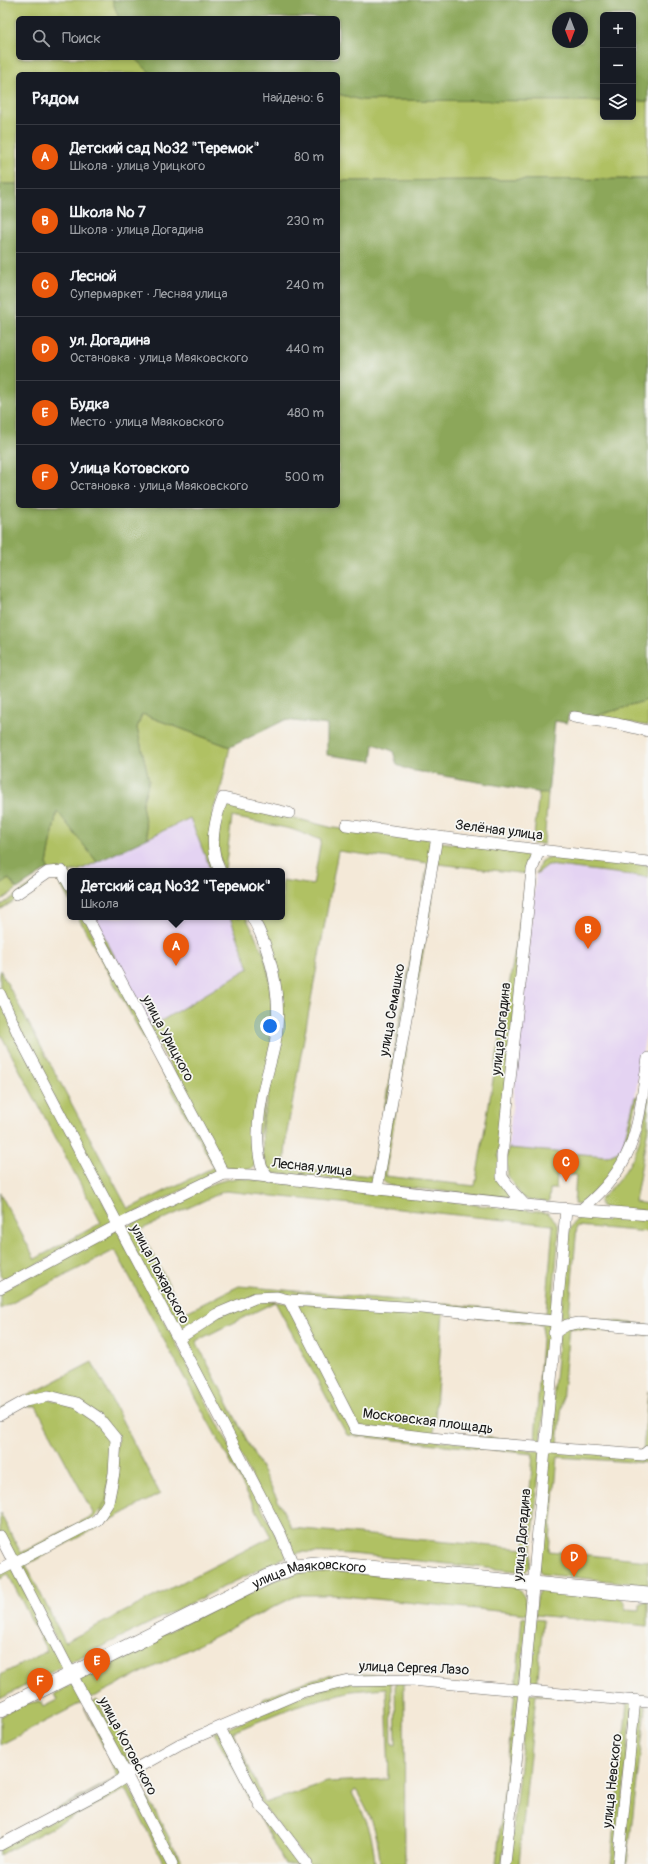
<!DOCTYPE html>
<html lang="ru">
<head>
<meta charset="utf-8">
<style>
	:root { --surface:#171b24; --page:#20242c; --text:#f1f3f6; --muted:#9ea1a6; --line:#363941; --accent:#ea580c }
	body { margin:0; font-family:Pangolin,sans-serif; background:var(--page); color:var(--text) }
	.controls { position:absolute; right:12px; top:12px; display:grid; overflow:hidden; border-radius:6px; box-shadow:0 2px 6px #0003 }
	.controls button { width:36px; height:36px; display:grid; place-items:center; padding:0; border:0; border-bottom:1px solid var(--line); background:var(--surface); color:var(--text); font:20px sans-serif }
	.compass { position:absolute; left:552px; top:12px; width:36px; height:36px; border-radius:50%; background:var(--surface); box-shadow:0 2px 6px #0003; rotate:180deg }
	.you { position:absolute; left:270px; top:1026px; width:14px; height:14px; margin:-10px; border:3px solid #fff; border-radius:50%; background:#1a73e8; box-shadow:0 0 0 6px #1a73e833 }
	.badge { display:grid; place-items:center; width:26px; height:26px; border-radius:50%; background:var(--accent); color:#fff; font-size:13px; font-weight:700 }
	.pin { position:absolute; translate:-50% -33px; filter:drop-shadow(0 1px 2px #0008) }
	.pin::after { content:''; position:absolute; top:21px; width:14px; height:12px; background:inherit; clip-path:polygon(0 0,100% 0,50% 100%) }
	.popup { position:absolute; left:67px; top:868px; width:218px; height:52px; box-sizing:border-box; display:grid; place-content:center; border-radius:6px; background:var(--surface); filter:drop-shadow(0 1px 3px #0005); font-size:13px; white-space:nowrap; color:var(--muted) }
	.popup b { font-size:15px; color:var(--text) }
	.popup::after { content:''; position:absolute; left:50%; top:100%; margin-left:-8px; border:8px solid transparent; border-top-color:var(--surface) }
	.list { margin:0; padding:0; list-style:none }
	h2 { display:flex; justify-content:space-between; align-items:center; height:52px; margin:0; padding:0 16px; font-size:17px }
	h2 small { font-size:13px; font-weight:400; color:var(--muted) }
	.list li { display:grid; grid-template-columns:26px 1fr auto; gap:12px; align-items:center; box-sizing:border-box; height:64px; padding:0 16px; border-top:1px solid var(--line) }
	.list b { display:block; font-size:15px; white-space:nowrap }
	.list p { margin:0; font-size:13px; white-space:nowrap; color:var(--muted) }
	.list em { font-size:13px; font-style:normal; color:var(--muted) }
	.icon { flex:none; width:22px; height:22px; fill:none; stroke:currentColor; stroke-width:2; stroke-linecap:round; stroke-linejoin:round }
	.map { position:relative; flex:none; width:648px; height:1864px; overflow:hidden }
	.search { position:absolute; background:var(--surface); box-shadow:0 2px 6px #0003; left:16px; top:16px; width:324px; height:44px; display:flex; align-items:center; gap:10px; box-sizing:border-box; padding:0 14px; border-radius:6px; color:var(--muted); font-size:15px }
	.panel { position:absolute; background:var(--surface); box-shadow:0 2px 6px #0003; left:16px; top:72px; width:324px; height:436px; border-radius:6px }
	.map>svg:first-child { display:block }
	.built { fill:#e4d3f2 }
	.green { fill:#b0c164; stroke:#666e40; fill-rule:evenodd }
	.forest { fill:#8ca75a; stroke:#54623b; fill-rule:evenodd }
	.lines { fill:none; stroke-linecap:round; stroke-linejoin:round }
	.street-casing { stroke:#68645e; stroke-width:12 }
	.secondary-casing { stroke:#68645e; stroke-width:16 }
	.street { stroke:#fff; stroke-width:11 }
	.secondary { stroke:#fff; stroke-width:15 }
	.labels { text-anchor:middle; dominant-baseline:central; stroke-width:3.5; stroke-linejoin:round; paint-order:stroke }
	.street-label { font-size:14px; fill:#1c1c1c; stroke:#f6f6f2 }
</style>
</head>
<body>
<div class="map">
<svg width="648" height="1864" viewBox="0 0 648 1864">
	<rect width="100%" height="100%" fill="#f6f6f2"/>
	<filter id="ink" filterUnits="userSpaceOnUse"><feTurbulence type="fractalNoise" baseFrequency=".025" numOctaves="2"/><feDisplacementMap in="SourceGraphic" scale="8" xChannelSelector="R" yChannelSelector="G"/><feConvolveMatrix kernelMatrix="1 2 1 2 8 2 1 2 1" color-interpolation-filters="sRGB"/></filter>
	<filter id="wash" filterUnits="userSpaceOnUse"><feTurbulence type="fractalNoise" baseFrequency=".012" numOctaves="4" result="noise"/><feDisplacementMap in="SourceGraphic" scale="16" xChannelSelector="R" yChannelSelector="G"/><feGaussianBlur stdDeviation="0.9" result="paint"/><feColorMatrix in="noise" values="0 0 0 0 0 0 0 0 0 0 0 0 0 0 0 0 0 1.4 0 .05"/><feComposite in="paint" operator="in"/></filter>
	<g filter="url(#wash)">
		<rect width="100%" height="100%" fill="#f4e9d8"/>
		<!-- built -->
		<g class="built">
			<path d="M191,818L211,871H78Z"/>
			<path d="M548,865L648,877V1020L635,1097L622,1149L607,1156L508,1148L536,874Z"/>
			<path d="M94,917H230L250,968L151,1027Z"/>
		</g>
		<!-- green -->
		<g class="green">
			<path d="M0,0H112L119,18H18V58H134L152,74H18V184H0Z"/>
			<path d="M338,94L361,100L603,101V117H633V101H648V179L338,181Z"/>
			<path d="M648,701V726L595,716Z"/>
			<path d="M142,714L230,747L220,793L213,810L216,871H211L190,818L148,838L142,805L149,780L137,728Z"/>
			<path d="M539,792L548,794L544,844H533Z"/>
			<path d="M229,803H236L333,828L433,839L374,1179L370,1183L270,1173L263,1156L262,1125L281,1030L257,917H282V880L313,885L321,840L291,829L232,817L225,870L227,871H223C216,847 213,825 229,803ZM338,851L428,863L372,1176L284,1168L287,1132Z"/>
			<path d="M57,810L97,862L78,871H70V880L48,869L47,865Z"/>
			<path d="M440,842L533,854L498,1156L512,1198L390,1186L384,1182L381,1177ZM438,864L528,874L475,1186L385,1176Z"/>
			<path d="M564,857L648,865V877L548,865L536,874L541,861L547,858Z"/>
			<path d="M60,873L70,891V902L55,875L0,910V906L48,874Z"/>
			<path d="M9,879L17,889L0,901V884Z"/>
			<path d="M78,917H84L216,1165L217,1173L119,1221L21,1036L0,989V970L128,1209L214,1167Z"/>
			<path d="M90,917H94L151,1027L249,968L230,917H246L263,952L269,978L274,1027L256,1164C249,1174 234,1171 224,1165Z"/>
			<path d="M0,999L114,1223L5,1282L0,1274V1193L35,1259L101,1223L0,1033Z"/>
			<path d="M648,1089V1128L635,1202L648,1204V1211L606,1208L601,1206L599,1200C618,1184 634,1162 640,1138C645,1123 646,1105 648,1089Z"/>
			<path d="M638,1096L627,1145L604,1183L579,1205L574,1204L576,1175L557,1174L556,1189H550L549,1202L528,1200L522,1197L508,1176L506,1159L508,1148L607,1156L622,1149L635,1097Z"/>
			<path d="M238,1178L548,1213L558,1224L559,1234L551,1318L255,1296L179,1336L123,1228L215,1183L225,1180ZM225,1191L553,1225L546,1313L239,1286L184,1313L140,1230Z"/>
			<path d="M587,1213L648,1220V1232L577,1226L569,1316L648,1325V1335L569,1328L558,1445L643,1452L648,1391V1463L558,1457L549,1551L648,1561V1585L542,1574L538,1568L568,1235C572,1223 576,1218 587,1213Z"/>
			<path d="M117,1230L287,1556L68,1663L18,1565L99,1522L118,1438L100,1416L49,1393L0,1410L92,1362L160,1494L26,1565L65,1642L271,1537L115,1250L0,1309V1292Z"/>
			<path d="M256,1300L287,1303L353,1431L541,1451L530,1567L525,1572L352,1554L302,1552L291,1555L183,1341L218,1316ZM275,1302L347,1435L533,1454L525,1549L292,1528L196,1341Z"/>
			<path d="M293,1302L420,1310L551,1323L541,1446L458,1438L357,1426ZM443,1313L543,1325L535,1442L434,1433Z"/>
			<path d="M49,1399C83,1407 91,1412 113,1439L106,1501L95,1518L15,1559L0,1531V1513L21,1553L94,1515L36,1406H24L26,1403Z"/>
			<path d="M12,1566L63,1666L0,1699V1675L47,1651L8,1574L0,1578V1572Z"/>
			<path d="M310,1569L516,1587C526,1596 527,1602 528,1614L333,1595H298L89,1699L80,1683V1675L266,1583Z"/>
			<path d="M541,1589L619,1597L625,1602V1609L640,1610V1604L648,1600V1626L535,1615L537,1597Z"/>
			<path d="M522,1617L527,1618L521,1688H516Z"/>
			<path d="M534,1619L543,1620L537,1689H528Z"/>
			<path d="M348,1673L414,1678V1679L302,1691L128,1770L92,1703L97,1700L111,1726L114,1725L125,1743L121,1745L133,1768L264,1704L262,1699C293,1686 314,1676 348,1673Z"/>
			<path d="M391,1682L392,1744L396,1745L395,1682L512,1691L404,1683L405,1864H380C378,1832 372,1818 356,1790L352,1793C367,1820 373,1833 375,1864H309L262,1805L224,1730L302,1695L350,1683ZM386,1688L389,1779L327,1782L265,1803L233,1732L296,1706L351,1691Z"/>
			<path d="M72,1684L85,1701L0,1745V1716L24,1704L40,1701L43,1707L57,1700L54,1694Z"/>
			<path d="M515,1692H520L502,1864H496Z"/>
			<path d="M528,1693L633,1702L616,1864H611L627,1703L536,1695L519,1864H509Z"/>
			<path d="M637,1703L646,1707L627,1864H620Z"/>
			<path d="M84,1707L122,1775L0,1843V1839L118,1777Z"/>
			<path d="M219,1731L259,1806L305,1864H285L214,1733Z"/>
			<path d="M134,1772L183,1864H175L130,1774Z"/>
			<path d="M126,1780L169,1864H164L126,1789L0,1855V1848Z"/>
		</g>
		<!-- forest -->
		<g class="forest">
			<path d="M112,0H648V101H633V15H603V101L361,100L338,94V74H152L134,58H338V18H119ZM558,18H582V42H558Z"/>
			<path d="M648,179V701L595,716L569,713L567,723L555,721L548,794L409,770L397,765L393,751L374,744L372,761L327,755V725L285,720L230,747L142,714L137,728L149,780L142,805L148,838L97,862L57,811L47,864L48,869L17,889L9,879L0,884V184H18V506H338V181Z"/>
		</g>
	</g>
	<g filter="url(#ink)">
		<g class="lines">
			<!-- street casing -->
			<g class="street-casing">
				<g id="street">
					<path d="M574,717L618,724L648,731"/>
					<path d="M346,825L539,850L648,862"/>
					<path d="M220,871C208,846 214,822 223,798L289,813"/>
					<path d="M16,894L48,872L62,871L70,886"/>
					<path d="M87,917L224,1174"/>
					<path d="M252,917C271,950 280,991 277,1029C276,1047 269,1065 265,1083C259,1108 255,1140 261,1165C262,1170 267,1174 269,1178"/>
					<path d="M0,994L19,1036L281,1535L294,1567"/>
					<path d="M377,1189L437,837"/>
					<path d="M525,1205L513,1192L502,1177V1156L532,870L539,850"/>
					<path d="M583,1208C638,1163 638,1123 648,1058"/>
					<path d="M0,1288L118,1225L224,1174L250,1175L525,1205C566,1209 607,1211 648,1215"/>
					<path d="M289,1300L355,1429L458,1441L643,1455L648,1451"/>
					<path d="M554,1333L567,1325L578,1323L648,1329"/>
					<path d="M178,1339L217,1314L255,1298L277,1297L289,1300L421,1308L555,1321"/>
					<path d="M0,1415L25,1401L49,1396L77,1403L99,1418L116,1439L114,1473L108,1503L97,1520L0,1570"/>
					<path d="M0,1536L67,1666L126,1774L172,1864"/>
					<path d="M220,1728L260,1805L271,1816L307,1864"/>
					<path d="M0,1845L108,1788L121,1780L126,1774L180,1744L302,1692L349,1681L411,1680L648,1702"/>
					<path d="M505,1864L524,1690L566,1209"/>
					<path d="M618,1864L635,1700"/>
				</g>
			</g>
			<!-- secondary casing -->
			<g class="secondary-casing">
				<g id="secondary">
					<path id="s1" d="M0,1710L268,1577L294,1567L328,1564L648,1595"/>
				</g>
			</g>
			<!-- street -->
			<use href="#street" class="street"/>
			<!-- secondary -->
			<use href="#secondary" class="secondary"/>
		</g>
	</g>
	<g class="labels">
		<!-- street labels -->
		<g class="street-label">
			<text transform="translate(499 830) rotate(7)">Зелёная улица</text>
			<text transform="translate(392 1010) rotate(-80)">улица Семашко</text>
			<text transform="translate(501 1029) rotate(-84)">улица Догадина</text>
			<text transform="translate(168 1038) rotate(62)">улица Урицкого</text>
			<text transform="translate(312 1167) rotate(6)">Лесная улица</text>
			<text transform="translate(160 1274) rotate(62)">улица Пожарского</text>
			<text transform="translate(428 1421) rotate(7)">Московская площадь</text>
			<text transform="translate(522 1535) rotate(-85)">улица Догадина</text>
			<text stroke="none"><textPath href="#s1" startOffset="341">улица Маяковского</textPath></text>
			<text transform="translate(414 1668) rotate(2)">улица Сергея Лазо</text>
			<text transform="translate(128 1746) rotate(62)">улица Котовского</text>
			<text transform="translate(612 1781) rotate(-84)">улица Невского</text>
		</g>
	</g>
</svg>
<div class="controls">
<button>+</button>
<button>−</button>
<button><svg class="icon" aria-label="layers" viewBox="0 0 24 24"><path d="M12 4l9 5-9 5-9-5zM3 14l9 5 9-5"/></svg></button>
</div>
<svg class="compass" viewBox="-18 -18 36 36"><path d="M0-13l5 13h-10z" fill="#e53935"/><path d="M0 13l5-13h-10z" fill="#9ea1a6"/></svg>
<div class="you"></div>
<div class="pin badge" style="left:176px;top:966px">A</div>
<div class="popup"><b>Детский сад №32 &quot;Теремок&quot;</b>Школа</div>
<div class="pin badge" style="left:588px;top:949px">B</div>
<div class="pin badge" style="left:566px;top:1182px">C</div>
<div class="pin badge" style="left:574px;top:1577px">D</div>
<div class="pin badge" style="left:97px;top:1681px">E</div>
<div class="pin badge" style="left:40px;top:1701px">F</div>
<div class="search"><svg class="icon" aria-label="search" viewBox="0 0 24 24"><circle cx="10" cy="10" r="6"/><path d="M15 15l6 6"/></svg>Поиск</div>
<section class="panel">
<h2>Рядом<small>Найдено: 6</small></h2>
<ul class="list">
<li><span class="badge">A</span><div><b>Детский сад №32 &quot;Теремок&quot;</b><p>Школа · улица Урицкого</p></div><em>80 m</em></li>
<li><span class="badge">B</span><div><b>Школа № 7</b><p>Школа · улица Догадина</p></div><em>230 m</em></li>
<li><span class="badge">C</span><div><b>Лесной</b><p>Супермаркет · Лесная улица</p></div><em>240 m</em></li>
<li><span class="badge">D</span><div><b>ул. Догадина</b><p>Остановка · улица Маяковского</p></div><em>440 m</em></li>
<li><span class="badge">E</span><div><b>Будка</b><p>Место · улица Маяковского</p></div><em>480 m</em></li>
<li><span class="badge">F</span><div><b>Улица Котовского</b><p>Остановка · улица Маяковского</p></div><em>500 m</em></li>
</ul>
</section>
</div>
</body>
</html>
